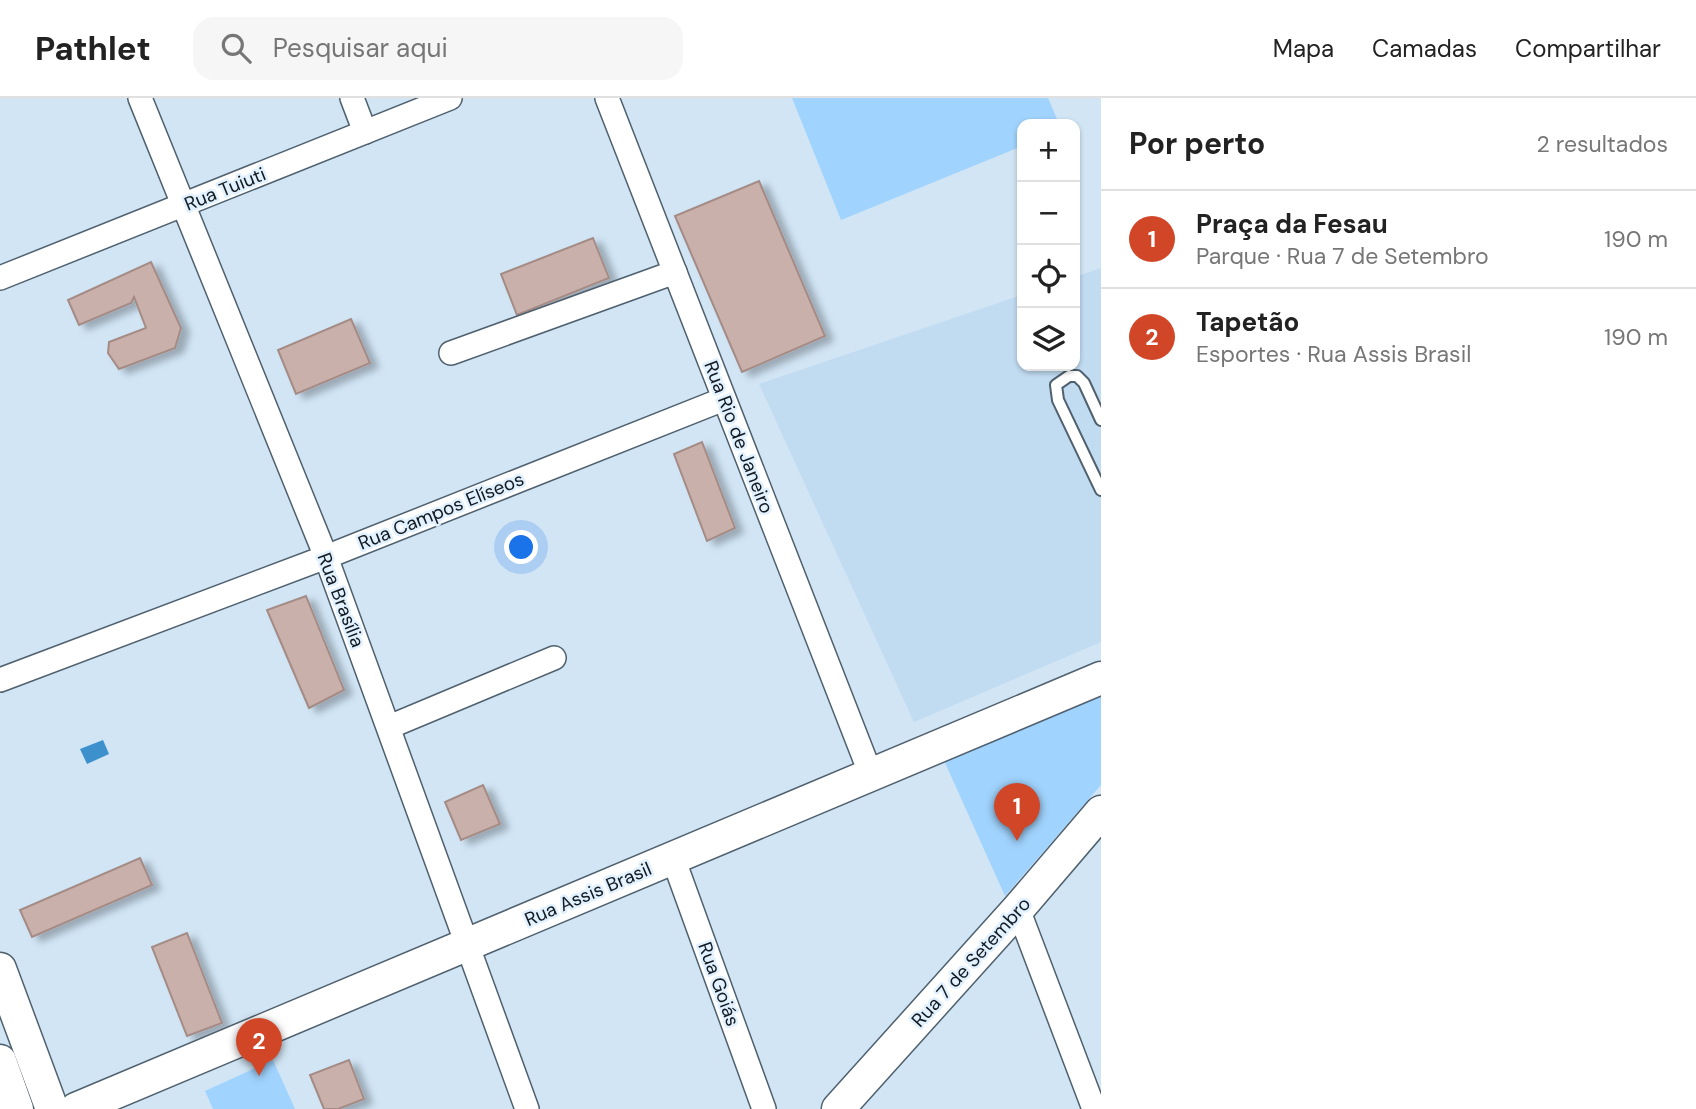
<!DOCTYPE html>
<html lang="pt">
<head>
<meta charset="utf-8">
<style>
	:root { --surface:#fff; --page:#f6f6f6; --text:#222; --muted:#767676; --line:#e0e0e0; --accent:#d04627 }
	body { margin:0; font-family:"DM Sans",sans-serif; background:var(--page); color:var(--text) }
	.controls { position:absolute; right:21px; top:21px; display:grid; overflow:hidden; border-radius:14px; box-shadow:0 2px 5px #0004 }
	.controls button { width:63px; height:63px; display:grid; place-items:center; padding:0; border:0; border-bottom:2px solid var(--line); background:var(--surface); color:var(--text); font:35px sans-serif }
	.you { position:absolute; left:522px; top:450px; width:24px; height:24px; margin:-18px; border:5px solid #fff; border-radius:50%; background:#1a73e8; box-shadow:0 0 0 10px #1a73e833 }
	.badge { display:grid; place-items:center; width:46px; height:46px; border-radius:50%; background:var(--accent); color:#fff; font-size:23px; font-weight:700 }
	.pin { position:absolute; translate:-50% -58px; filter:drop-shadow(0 2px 4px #0008) }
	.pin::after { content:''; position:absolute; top:37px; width:24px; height:21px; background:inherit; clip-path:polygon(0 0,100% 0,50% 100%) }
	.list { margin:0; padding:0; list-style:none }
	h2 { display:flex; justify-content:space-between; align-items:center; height:91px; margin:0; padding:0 28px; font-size:30px }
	h2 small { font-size:23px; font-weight:400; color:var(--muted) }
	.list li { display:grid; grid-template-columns:46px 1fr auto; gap:21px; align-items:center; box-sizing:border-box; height:98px; padding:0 28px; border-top:2px solid var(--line) }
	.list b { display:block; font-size:26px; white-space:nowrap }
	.list p { margin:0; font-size:23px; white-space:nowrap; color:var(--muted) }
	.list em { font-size:23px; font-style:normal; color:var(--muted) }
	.icon { flex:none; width:38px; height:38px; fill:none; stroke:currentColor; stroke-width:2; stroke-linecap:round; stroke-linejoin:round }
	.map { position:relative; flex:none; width:1101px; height:1011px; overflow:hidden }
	header { display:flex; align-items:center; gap:42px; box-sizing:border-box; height:98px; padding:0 35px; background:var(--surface); border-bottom:2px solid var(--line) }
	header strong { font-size:33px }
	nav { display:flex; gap:38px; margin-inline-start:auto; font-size:24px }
	.search { width:490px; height:63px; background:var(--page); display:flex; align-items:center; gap:18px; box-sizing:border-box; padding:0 24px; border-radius:21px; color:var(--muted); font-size:26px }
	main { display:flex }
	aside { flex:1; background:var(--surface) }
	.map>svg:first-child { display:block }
	.built { fill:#c1dbf1 }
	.green { fill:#a0d3fd }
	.water { fill:#3c91cd }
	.building { fill:#c9b0aa; stroke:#a48b85; stroke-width:2; filter:url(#shadow) }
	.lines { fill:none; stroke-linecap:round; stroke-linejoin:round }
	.service-casing { stroke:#4f606e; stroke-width:14 }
	.minor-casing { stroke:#4f606e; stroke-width:26 }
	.secondary-casing { stroke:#4f606e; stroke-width:35 }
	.service { stroke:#fff; stroke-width:10 }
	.minor { stroke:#fff; stroke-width:23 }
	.secondary { stroke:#fff; stroke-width:32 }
	.labels { text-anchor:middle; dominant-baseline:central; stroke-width:5; stroke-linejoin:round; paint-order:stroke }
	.street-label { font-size:19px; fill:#131a20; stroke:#e1f1ff }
</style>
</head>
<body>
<header>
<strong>Pathlet</strong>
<div class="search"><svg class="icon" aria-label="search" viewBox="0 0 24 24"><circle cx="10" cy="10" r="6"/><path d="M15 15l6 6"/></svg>Pesquisar aqui</div>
<nav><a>Mapa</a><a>Camadas</a><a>Compartilhar</a></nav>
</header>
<main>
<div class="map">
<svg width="1101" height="1011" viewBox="0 0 1101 1011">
	<defs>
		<filter id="shadow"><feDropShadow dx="8" dy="4.5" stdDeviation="3.5" flood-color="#0004"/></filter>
	</defs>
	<rect width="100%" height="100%" fill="#d1e5f5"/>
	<!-- built -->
	<path class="built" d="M1101,170V544L914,624L759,286L1022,197V268H1075V179Z"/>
	<!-- green -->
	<g class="green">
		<path d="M792,0H1048L1059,26H1022V48L841,122Z"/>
		<path d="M1101,591V687L1005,798L942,658Z"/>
		<path d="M273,962L295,1011H213L205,993Z"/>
	</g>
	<!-- water -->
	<path class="water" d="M103,642L109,656L87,666L80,651Z"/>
	<!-- building -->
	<g class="building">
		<path d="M759,83L825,238L742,274L675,118Z"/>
		<path d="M593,140L609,180L517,217L501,176Z"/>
		<path d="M151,164L181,230L175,250L119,271L108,255L109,244L146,230L134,199L131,205L79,227L68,202Z"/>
		<path d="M351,221L370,265L296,296L278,252Z"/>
		<path d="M702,344L735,430L707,443L674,356Z"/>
		<path d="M306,498L344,592L309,610L267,512Z"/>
		<path d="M483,687L500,726L461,742L445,704Z"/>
		<path d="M140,760L152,787L32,839L20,812Z"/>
		<path d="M187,835L222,925L187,938L152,849Z"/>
		<path d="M349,962L364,1001L338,1011H324L310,977Z"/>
	</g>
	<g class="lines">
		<!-- service casing -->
		<g class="service-casing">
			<path id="service" d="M1101,322L1084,285L1077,278H1069L1056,287L1058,302L1101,392"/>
		</g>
		<!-- minor casing -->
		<g class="minor-casing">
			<g id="minor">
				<path d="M140,0L326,459L527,1011"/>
				<path d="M352,0L365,34"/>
				<path d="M607,0L871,677"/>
				<path d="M0,180L450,0"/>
				<path d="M451,255L675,174"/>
				<path d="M0,582L326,459L724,301"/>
				<path d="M389,629L554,560"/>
				<path d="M673,760L764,1011"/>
				<path d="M1018,811L1094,1011"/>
			</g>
		</g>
		<!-- secondary casing -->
		<g class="secondary-casing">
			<g id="secondary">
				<path d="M0,871L52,1011"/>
				<path d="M0,963L17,1011"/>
				<path d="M76,1011L1101,580"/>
				<path d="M838,1011L1018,811L1101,714"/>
			</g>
		</g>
		<!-- service -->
		<use href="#service" class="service"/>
		<!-- minor -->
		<use href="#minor" class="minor"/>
		<!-- secondary -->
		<use href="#secondary" class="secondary"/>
	</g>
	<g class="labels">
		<!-- street labels -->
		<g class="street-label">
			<text transform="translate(225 91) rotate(-22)">Rua Tuiuti</text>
			<text transform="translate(739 339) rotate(69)">Rua Rio de Janeiro</text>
			<text transform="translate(441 413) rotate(-22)">Rua Campos Elíseos</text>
			<text transform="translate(341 502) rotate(69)">Rua Brasília</text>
			<text transform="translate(588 796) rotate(-23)">Rua Assis Brasil</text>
			<text transform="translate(971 864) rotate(-48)">Rua 7 de Setembro</text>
			<text transform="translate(719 886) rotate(70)">Rua Goiás</text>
		</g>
	</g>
</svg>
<div class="controls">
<button>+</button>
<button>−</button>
<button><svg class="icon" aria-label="locate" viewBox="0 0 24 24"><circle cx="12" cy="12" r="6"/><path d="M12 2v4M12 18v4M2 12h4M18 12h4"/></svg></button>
<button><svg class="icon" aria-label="layers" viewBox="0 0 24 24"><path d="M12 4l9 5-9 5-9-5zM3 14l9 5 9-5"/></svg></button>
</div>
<div class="you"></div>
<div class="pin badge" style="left:1017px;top:743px">1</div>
<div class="pin badge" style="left:259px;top:978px">2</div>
</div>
<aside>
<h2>Por perto<small>2 resultados</small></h2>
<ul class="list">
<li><span class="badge">1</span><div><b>Praça da Fesau</b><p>Parque · Rua 7 de Setembro</p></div><em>190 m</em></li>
<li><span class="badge">2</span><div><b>Tapetão</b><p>Esportes · Rua Assis Brasil</p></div><em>190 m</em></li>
</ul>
</aside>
</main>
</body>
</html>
